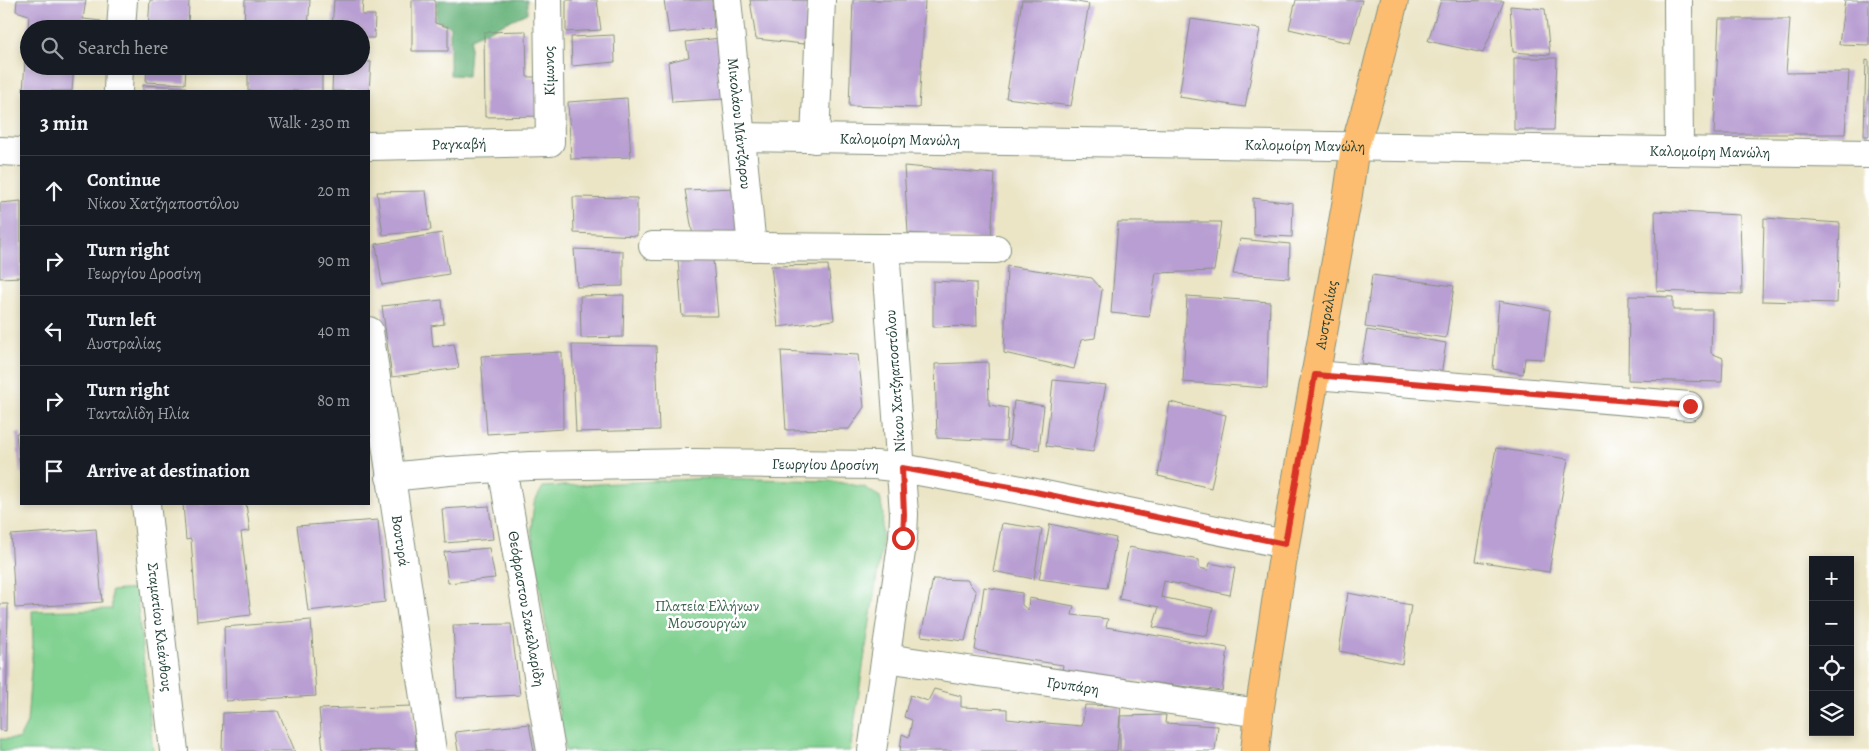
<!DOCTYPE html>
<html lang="en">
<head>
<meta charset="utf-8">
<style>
	:root { --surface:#171b24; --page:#242831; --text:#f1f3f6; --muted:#9ea1a6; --line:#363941 }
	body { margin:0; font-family:Alegreya,serif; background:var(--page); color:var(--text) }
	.controls { position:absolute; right:15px; bottom:15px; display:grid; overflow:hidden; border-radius:0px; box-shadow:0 2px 8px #0003 }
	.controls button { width:45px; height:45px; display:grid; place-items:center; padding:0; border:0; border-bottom:1px solid var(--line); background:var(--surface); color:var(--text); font:25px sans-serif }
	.stop { position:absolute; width:15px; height:15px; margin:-11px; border:4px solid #d93025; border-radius:50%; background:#fff }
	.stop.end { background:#d93025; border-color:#fff; box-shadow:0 1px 5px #0008 }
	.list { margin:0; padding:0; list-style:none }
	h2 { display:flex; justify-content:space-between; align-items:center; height:65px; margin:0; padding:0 20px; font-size:21px }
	h2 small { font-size:16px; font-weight:400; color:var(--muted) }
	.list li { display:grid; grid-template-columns:32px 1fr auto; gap:15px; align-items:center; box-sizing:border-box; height:70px; padding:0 20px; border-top:1px solid var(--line) }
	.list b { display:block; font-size:19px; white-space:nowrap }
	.list p { margin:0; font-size:16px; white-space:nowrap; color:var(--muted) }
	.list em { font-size:16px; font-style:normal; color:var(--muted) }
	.icon { flex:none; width:28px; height:28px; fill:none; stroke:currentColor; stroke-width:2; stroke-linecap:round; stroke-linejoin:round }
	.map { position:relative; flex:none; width:1869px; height:751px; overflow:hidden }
	.search { position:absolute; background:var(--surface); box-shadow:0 2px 8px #0003; left:20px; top:20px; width:350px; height:55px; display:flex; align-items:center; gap:12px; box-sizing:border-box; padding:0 18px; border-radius:28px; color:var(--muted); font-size:19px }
	.panel { position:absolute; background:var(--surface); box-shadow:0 2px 8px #0003; left:20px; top:90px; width:350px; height:415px; border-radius:0px }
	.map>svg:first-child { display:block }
	.green { fill:#81d191; stroke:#508762 }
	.forest { fill:#68b37b; stroke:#447858 }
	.building { fill:#b89ed2 }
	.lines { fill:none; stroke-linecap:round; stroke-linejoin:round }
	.minor-casing { stroke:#85917d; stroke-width:30 }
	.major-casing { stroke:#85917d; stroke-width:30 }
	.minor { stroke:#fff; stroke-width:28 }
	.major { stroke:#fcbd6f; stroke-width:28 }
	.route { stroke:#d93025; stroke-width:6 }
	.labels { text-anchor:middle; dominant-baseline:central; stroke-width:5; stroke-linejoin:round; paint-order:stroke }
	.street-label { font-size:15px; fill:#1f3d34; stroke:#fff }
	.park-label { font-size:15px; fill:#38624b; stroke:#fff }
</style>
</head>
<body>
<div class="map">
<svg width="1869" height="751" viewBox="0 0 1869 751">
	<rect width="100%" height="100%" fill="#fff"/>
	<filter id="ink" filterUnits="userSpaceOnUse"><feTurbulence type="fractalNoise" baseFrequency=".02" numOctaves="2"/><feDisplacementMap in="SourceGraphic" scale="10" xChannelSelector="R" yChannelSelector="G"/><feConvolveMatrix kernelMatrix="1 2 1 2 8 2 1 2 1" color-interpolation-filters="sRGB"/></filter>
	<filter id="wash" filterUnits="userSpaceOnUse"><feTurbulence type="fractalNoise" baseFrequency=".0096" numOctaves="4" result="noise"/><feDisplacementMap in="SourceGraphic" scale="20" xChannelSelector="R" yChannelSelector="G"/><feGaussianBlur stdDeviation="1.12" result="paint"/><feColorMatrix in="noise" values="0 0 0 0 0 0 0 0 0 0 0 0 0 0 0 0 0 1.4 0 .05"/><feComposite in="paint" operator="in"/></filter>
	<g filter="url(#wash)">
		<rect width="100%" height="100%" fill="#ebe5c6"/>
		<!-- green -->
		<g class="green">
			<path d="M711,478L832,481L864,487L880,497L883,513L881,550L850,751H565L531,528L534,503L543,487Z"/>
			<path d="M136,589L153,751H0V739H19L27,723L33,644L32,611L112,609L111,591Z"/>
		</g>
		<!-- forest -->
		<path class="forest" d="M438,0H527V13L471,38L468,76L450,75V26L436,20Z"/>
		<g id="blocks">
			<!-- building -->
			<g class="building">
				<path d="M17,0H86L83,19L101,21L100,29H28L29,15L16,11Z"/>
				<path d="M150,0H189L188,29H148Z"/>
				<path d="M245,0H310L308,29H244Z"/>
				<path d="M334,0H363L362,15H375L374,38H361V29H332Z"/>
				<path d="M412,0H435V23L448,27V51H412Z"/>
				<path d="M566,0H597L601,30L566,32Z"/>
				<path d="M664,0H712L714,28L669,33Z"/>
				<path d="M750,0H807L804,44L756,39Z"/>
				<path d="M853,0H925L919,108L849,106Z"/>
				<path d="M1022,0H1064L1089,4L1071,106L1006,98Z"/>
				<path d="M1296,0H1362L1350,43L1289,29Z"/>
				<path d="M1441,0L1504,1L1483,53L1428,41Z"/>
				<path d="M1845,0H1869V45L1839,44Z"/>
				<path d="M1510,6L1545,9L1550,55L1513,52Z"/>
				<path d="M1191,19L1260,29L1245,107L1179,97Z"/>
				<path d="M1719,19H1790L1786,73L1849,72L1845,134H1714Z"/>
				<path d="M27,31L29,66H74L72,91H23Z"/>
				<path d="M526,31L527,77H543V116L485,117L484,32Z"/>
				<path d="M614,35L615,62L572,66L571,37Z"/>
				<path d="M720,38L725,99L672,102L668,62L689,57L686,42Z"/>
				<path d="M1514,58H1557L1554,130H1514Z"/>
				<path d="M1866,60L1869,61V136H1864Z"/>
				<path d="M361,61L371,62L369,91H332L333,66H361Z"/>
				<path d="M147,66H186L185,84L146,82Z"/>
				<rect x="248" y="66" width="74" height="25"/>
				<path d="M143,85L186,87V91H143Z"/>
				<path d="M627,98L631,157L571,159L568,102Z"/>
				<path d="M904,166L995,174L991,240L908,233Z"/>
				<path d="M735,188L742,234L693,236L685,190Z"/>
				<path d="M426,191L431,230L383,235L377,192Z"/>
				<path d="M573,197L637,198V236L574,233Z"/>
				<path d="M1253,198L1293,203L1292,237L1254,235Z"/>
				<path d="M21,201V277L0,278V203Z"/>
				<path d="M1655,211L1740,215L1742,294L1657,291Z"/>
				<path d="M1764,218L1840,223L1837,303L1762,301Z"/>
				<path d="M1118,222H1221L1214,271L1156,273L1149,317L1111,313Z"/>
				<path d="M442,233L449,274L382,285L376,244Z"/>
				<path d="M1240,239L1290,244L1289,278L1233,274Z"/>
				<path d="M574,249L623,251V286L577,287Z"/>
				<path d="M678,260H713L718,316H682Z"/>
				<path d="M828,265L834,320L778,327L771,266Z"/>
				<path d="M1007,266L1092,278L1102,290L1095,338L1081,340L1074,369L1004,353Z"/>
				<path d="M1372,275L1454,286L1446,338L1365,327Z"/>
				<path d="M933,281L976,283L977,326L933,327Z"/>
				<path d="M624,295L623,337L581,338L580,296Z"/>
				<path d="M1187,296L1270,302L1267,388L1183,382Z"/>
				<path d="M1629,296L1673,297V310H1712L1711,353L1723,358L1722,382L1628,380Z"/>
				<path d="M442,300L444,324L431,326L433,347L454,344L459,368L392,377L382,306Z"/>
				<path d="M1499,301L1550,310L1544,359L1525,358L1523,374L1493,369Z"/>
				<path d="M1367,330L1446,343L1441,375L1361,363Z"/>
				<path d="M572,345L656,346L659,430L576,432Z"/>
				<path d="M781,351L858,355L864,407L849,429L786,430Z"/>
				<path d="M562,352L563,429L487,434L481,356Z"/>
				<path d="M988,362L989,405L1008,408L1006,441L937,438L935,364Z"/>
				<path d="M1053,380L1106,385L1093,452L1046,446Z"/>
				<path d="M1014,401L1044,406L1039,450L1009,445Z"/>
				<path d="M1170,402L1226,415L1211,488L1158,476Z"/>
				<path d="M16,433H21V473H20Z"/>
				<path d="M1496,448L1568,459L1549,572L1476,561Z"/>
				<path d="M183,504H246L250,531L241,532L251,615L197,621L191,539L186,540Z"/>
				<path d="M489,506L493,539L445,543L442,509Z"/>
				<path d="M378,520L385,602L308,611L297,526Z"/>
				<path d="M1002,523L1042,529L1034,579L993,571Z"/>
				<path d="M1050,524L1116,538L1107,588L1039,579Z"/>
				<path d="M96,529L102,602L15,608L11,535Z"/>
				<path d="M1129,547L1199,560V568L1208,570L1210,563L1235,568L1230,595L1164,581L1161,597L1213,608L1207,636L1153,627L1159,607L1119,599Z"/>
				<path d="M489,548L495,578L448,583L444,552Z"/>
				<path d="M933,579L967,580L976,592L965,641L921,636Z"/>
				<path d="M984,587L1022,593V605L1028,610L1029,598L1074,606L1072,615L1108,619L1106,627L1228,648L1222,691L1062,672L1063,665L1022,659L975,650Z"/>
				<path d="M1348,593L1411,605L1402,664L1339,651Z"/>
				<path d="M0,604H8L6,731L0,730Z"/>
				<path d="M311,620L316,696L226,701L224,627Z"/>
				<path d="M511,624L520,695L457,698L453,625Z"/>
				<path d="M934,689L961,696V707L1007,709V719L1035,722L1082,726L1085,705L1121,706L1117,751H900L902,734L909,737L912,720L904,717L910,695L928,701Z"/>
				<path d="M412,706L416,750L323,751L319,709Z"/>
				<path d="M278,711L295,751H222L223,713Z"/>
				<path d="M1166,715L1165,723L1218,726L1215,751H1120V716Z"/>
				<path d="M529,724L534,751H458L455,732Z"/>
			</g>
		</g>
	</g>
	<g filter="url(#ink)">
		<use href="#blocks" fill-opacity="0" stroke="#85917d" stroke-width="1"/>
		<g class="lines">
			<!-- minor casing -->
			<g class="minor-casing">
				<g id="minor">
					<path id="s1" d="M727,0L752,247"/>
					<path d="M1678,0L1679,151"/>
					<path d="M121,29L123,0"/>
					<path d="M118,91L119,66"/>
					<path id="s2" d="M741,137L1869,154"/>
					<path d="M815,139L821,0"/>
					<path id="s3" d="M369,146L550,142L548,0"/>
					<path d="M0,151L21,152"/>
					<path d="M653,246L996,249"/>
					<path id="s4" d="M369,331L432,751"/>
					<path d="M1315,375L1689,406"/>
					<path id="s5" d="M502,467L551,751"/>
					<path id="s6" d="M390,477L449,471L530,466L691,463L875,465L902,468L1016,489L1285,544"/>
					<path id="s7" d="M146,504L174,751"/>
					<path id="s8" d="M886,658L1259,713"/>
					<path d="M872,751L903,538L904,514L885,248"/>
				</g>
			</g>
			<!-- major casing -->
			<g class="major-casing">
				<g id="major">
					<path id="s9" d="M1255,751L1259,713L1285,544L1348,194L1355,146L1371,92L1394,0"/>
				</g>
			</g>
			<!-- minor -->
			<use href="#minor" class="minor"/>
			<!-- major -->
			<use href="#major" class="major"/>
		</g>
	</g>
	<g class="lines" filter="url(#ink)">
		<!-- route -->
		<path class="route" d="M903,538L904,514L902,468L1016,488L1285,544L1315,375L1690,406"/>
	</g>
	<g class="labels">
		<!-- street labels -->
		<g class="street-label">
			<text transform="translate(549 71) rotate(-91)">Κίμωνος</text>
			<text stroke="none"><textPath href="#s1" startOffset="124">Μικολάου Μάντζαρου</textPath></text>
			<text stroke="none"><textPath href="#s2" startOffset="159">Καλομοίρη Μανώλη</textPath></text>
			<text stroke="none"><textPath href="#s3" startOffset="90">Ραγκαβή</textPath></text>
			<text stroke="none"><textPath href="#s2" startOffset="564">Καλομοίρη Μανώλη</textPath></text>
			<text stroke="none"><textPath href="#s2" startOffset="969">Καλομοίρη Μανώλη</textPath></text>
			<text stroke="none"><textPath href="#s9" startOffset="442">Αυστραλίας</textPath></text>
			<text transform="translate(895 381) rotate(-94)">Νίκου Χατζηαποστόλου</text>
			<text stroke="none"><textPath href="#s6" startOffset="436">Γεωργίου Δροσίνη</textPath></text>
			<text stroke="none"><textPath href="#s4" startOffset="212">Βουτυρά</textPath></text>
			<text stroke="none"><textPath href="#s5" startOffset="144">Θεόφραστου Σακελλαρίδη</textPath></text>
			<text stroke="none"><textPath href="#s7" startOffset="124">Σταματίου Κλεάνθους</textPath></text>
			<text stroke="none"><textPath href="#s8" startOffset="189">Γρυπάρη</textPath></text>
		</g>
		<!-- park labels -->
		<g class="park-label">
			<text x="707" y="606">Πλατεία Ελλήνων<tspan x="707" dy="17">Μουσουργών</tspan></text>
		</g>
	</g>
</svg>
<div class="controls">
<button>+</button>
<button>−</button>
<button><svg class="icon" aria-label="locate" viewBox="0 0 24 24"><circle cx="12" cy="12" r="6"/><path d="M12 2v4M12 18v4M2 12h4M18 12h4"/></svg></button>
<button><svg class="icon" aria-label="layers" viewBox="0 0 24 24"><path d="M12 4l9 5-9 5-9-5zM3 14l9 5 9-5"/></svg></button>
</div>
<div class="stop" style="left:903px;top:538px"></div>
<div class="stop end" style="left:1690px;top:406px"></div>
<div class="search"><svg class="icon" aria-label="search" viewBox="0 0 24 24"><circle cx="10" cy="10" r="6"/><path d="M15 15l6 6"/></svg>Search here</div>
<section class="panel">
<h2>3 min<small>Walk · 230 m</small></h2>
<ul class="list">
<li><svg class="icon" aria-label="ahead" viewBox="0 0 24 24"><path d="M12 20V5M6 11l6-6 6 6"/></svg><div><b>Continue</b><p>Νίκου Χατζηαποστόλου</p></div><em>20 m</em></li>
<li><svg class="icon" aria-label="right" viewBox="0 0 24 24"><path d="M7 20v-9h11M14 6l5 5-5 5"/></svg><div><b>Turn right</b><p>Γεωργίου Δροσίνη</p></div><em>90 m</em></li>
<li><svg class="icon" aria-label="left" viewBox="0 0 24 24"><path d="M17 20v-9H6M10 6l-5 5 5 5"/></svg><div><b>Turn left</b><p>Αυστραλίας</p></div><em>40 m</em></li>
<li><svg class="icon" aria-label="right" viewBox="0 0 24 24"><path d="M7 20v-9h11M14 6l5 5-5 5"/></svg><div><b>Turn right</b><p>Τανταλίδη Ηλία</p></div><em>80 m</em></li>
<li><svg class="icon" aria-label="arrive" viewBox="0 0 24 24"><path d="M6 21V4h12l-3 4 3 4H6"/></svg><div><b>Arrive at destination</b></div></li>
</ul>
</section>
</div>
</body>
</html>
